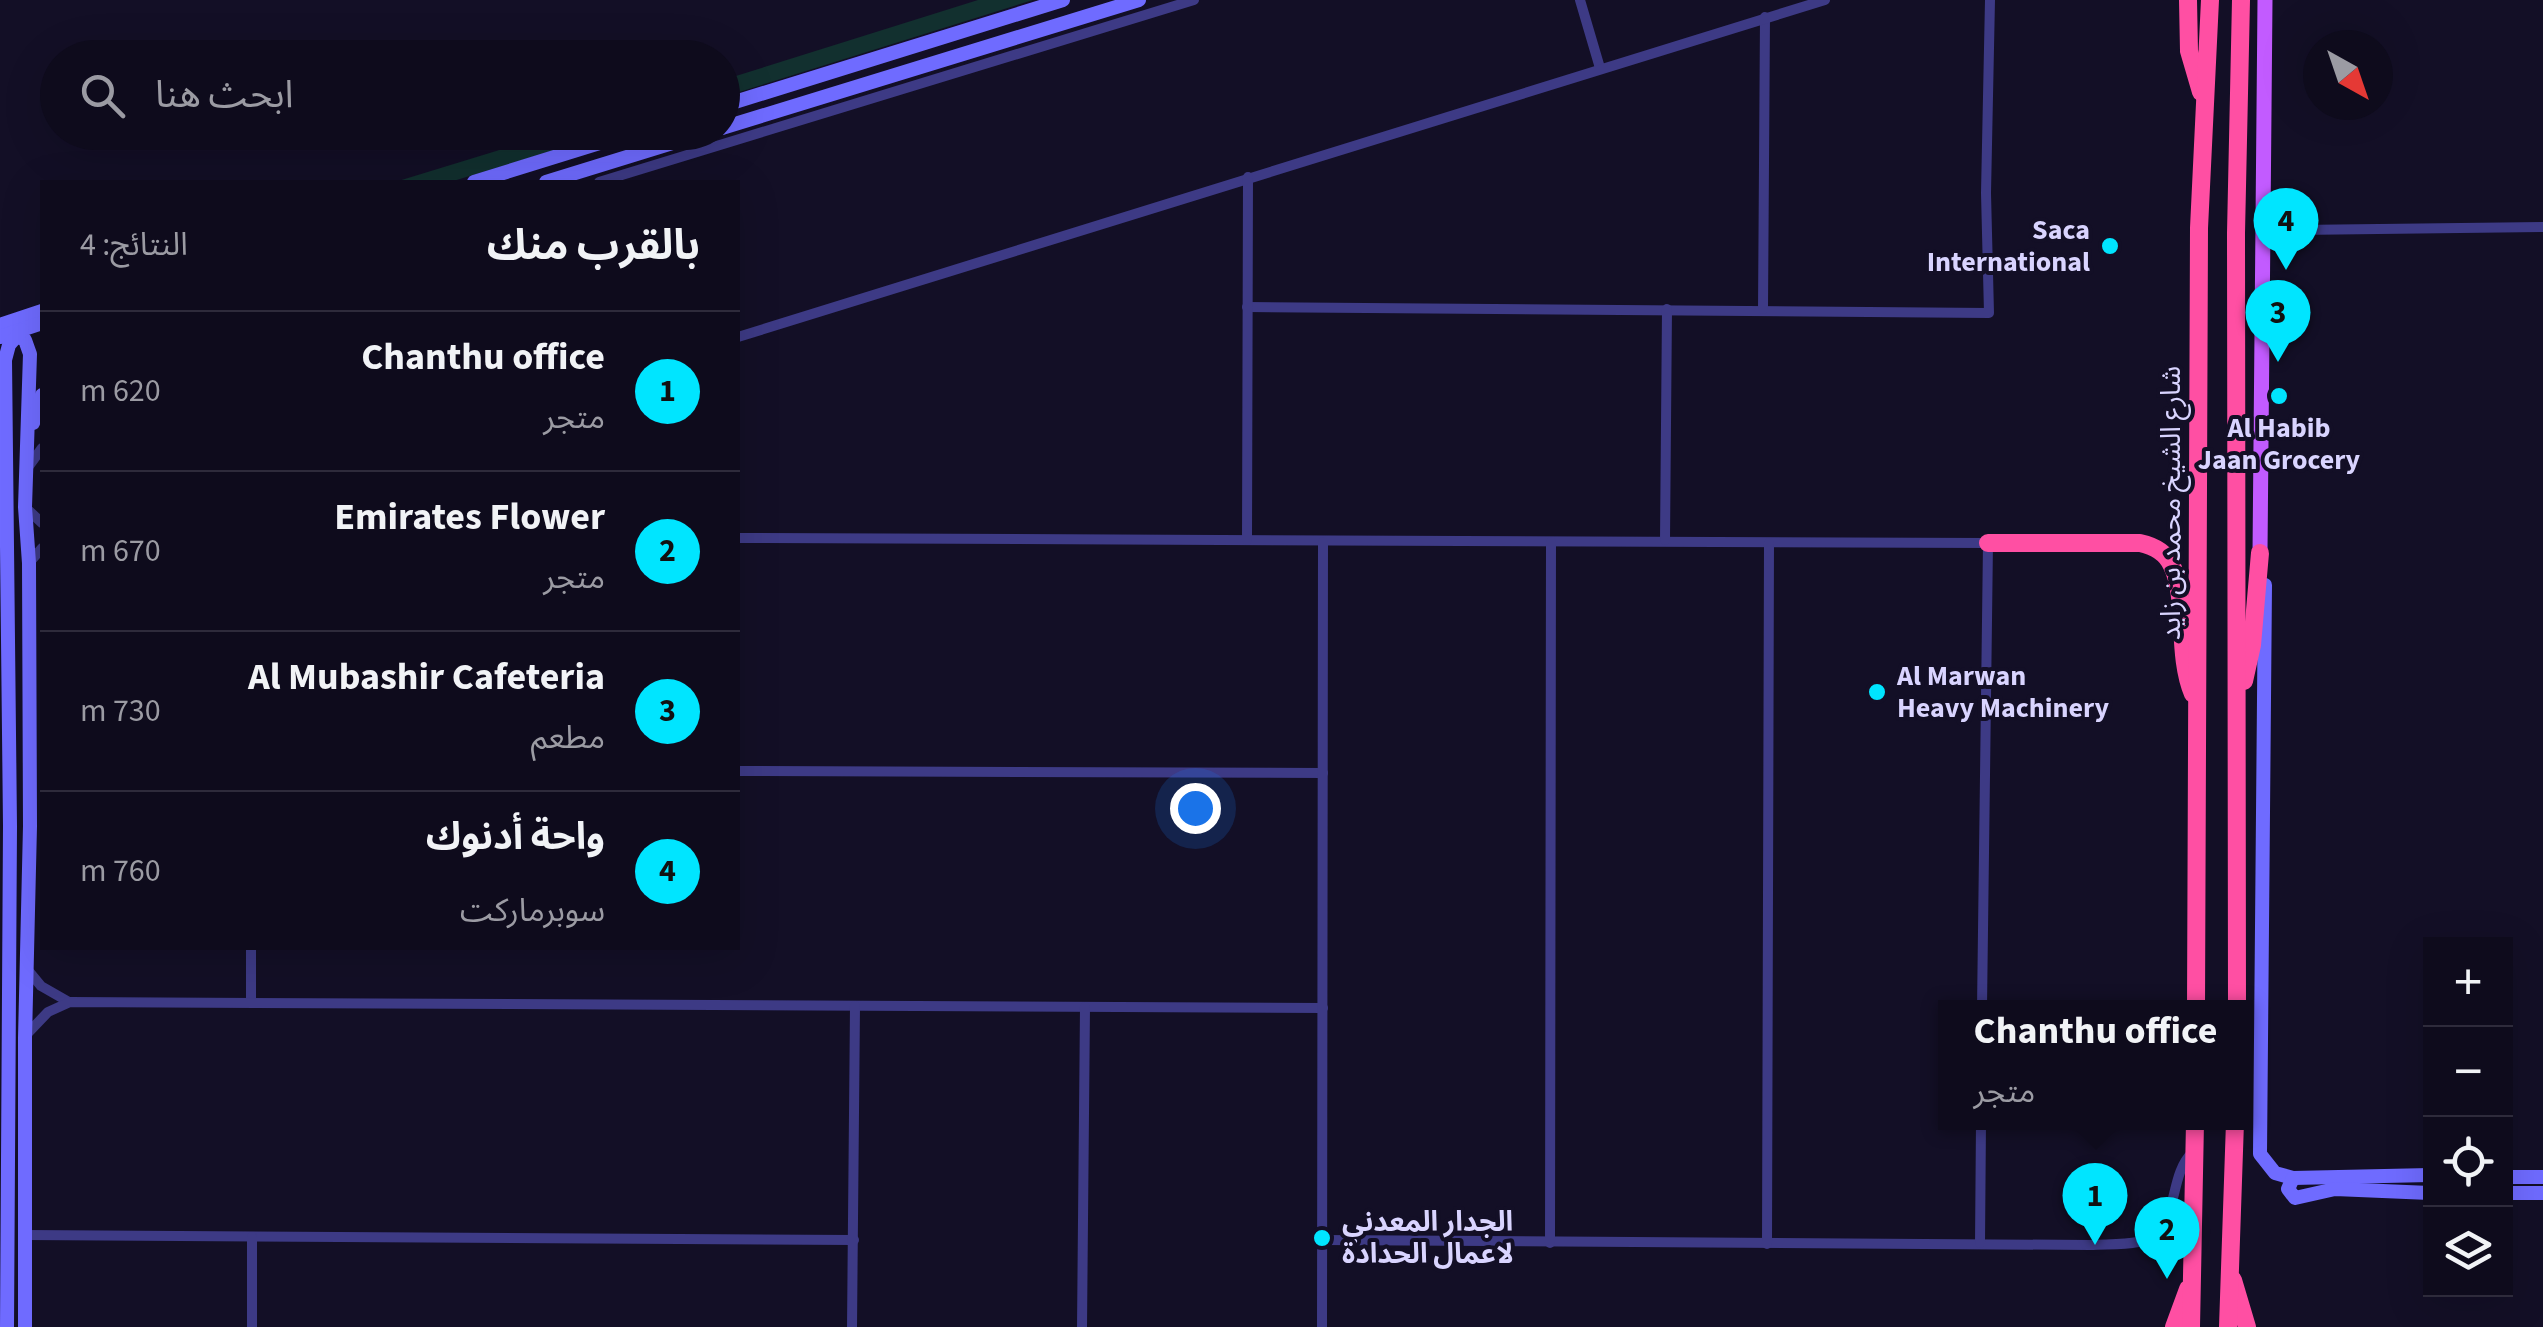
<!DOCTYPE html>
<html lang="ar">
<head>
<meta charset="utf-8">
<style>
	:root { --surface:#0e0b1c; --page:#171425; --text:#f1f3f6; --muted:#9b9ba3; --line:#2e2b3b; --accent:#00e5ff }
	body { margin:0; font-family:"Source Sans 3","Noto Sans Arabic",sans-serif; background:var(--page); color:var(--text); direction:rtl }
	.controls { position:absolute; right:30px; bottom:30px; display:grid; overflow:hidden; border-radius:0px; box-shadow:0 10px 40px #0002 }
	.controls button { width:90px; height:90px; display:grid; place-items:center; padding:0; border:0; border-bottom:2px solid var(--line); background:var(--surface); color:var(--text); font:50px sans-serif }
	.compass { position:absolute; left:2303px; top:30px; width:90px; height:90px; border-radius:50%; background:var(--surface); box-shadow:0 10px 40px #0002; rotate:140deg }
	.you { position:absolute; left:1195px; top:808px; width:35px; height:35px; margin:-25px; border:8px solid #fff; border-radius:50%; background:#1a73e8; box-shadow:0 0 0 15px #1a73e833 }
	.badge { display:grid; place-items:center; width:65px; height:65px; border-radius:50%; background:var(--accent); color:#111; font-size:32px; font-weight:700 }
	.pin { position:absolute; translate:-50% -82px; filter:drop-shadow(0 2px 5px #0008) }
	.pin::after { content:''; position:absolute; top:52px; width:35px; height:30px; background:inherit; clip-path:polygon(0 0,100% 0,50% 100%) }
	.popup { position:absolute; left:1938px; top:1000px; width:315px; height:130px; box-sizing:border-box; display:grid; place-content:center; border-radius:0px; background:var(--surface); filter:drop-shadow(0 2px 8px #0005); font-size:32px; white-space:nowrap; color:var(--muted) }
	.popup b { font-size:38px; color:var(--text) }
	.popup::after { content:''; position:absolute; left:50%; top:100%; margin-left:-20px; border:20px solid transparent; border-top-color:var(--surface) }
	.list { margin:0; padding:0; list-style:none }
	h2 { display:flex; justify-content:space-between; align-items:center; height:130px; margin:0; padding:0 40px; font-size:42px }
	h2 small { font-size:32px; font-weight:400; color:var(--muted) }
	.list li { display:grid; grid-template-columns:65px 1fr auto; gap:30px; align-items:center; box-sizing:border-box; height:160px; padding:0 40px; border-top:2px solid var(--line) }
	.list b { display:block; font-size:38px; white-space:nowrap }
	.list p { margin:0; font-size:32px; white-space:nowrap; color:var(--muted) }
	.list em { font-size:32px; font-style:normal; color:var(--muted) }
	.icon { flex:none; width:55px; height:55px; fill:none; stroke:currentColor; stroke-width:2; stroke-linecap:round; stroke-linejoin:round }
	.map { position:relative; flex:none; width:2543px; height:1327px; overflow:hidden; direction:ltr }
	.search { position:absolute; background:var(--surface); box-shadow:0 10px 40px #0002; left:40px; top:40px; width:700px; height:110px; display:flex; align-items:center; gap:25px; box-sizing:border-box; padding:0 35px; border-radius:55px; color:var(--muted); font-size:38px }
	.panel { position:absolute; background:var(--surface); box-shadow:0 10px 40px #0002; left:40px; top:180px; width:700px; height:770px; border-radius:0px; direction:rtl }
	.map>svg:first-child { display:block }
	.green { fill:#12302f }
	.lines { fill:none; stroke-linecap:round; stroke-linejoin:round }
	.street { stroke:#3d3a85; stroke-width:10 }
	.secondary { stroke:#6f6bff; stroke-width:14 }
	.primary { stroke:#c25bff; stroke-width:15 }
	.highway { stroke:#ff4fa3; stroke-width:18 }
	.poi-dot { fill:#00e5ff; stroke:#130f26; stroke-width:4 }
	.labels { text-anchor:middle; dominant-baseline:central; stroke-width:8; stroke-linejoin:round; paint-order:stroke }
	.poi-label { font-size:28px; font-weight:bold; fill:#d9d4ff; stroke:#130f26; text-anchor:start }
	.street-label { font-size:28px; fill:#d9d4ff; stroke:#130f26 }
</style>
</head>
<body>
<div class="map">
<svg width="2543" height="1327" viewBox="0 0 2543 1327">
	<rect width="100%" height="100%" fill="#130f26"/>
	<!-- green -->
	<g class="green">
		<path d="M978,0H1033L723,97V80Z"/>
		<path d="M555,133H610L450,182H395Z"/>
	</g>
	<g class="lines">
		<!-- street -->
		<g class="street">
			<path d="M1580,0L1600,68"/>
			<path d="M599,182L1194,0"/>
			<path d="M2262,208L2277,224L2297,230L2543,227"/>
			<path d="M1247,307L1989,313L1986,193L1990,0"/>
			<path d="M1763,309L1765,17"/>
			<path d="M738,337L1825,0"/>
			<path d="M26,470L42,448"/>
			<path d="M25,507L42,523"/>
			<path d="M738,538L1988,543L1982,1008"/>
			<path d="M1247,540L1248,177"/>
			<path d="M1665,540L1667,309"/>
			<path d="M29,563L42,548"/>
			<path d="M738,771L1323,773"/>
			<path d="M251,948V1003"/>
			<path d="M27,969L41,986L69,1002"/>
			<path d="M26,1035L48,1012L70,1002L1323,1008"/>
			<path d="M25,1235L854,1240"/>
			<path d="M1322,1240L2090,1245C2106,1244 2123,1245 2138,1242C2183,1232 2165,1178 2193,1152"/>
			<path d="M1550,1243L1551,542"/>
			<path d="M1980,1243L1981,1122"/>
			<path d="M1767,1244L1769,543"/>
			<path d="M252,1327V1237"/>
			<path d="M852,1327L855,1006"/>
			<path d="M1082,1327L1085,1007"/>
			<path d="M1322,1327L1323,542"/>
		</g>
		<!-- secondary -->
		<g class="secondary">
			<path d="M722,106L1063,0"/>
			<path d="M722,128L1139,0"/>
			<path d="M474,182L635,132"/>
			<path d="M546,182L708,132"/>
			<path d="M0,325L42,311"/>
			<path d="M11,333L25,340L30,354L25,507L29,563L30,826L25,1038V1327"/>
			<path d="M0,337L42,323"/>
			<path d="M33,423L42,395"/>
			<path d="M2265,585L2260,1154L2275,1173L2293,1178L2430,1175"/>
			<path d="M2506,1177H2543"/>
			<path d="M2293,1178L2288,1189L2295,1198L2335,1189L2430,1193"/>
			<path d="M2506,1193H2543"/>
			<path d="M7,1327L10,826L5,360L9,345L22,330"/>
		</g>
		<!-- primary -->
		<path class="primary" d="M2260,553L2265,0"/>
		<!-- highway -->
		<g class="highway">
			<path d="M2188,0L2189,51L2201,92"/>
			<path d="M1988,543H2140C2154,546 2166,552 2172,566C2188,598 2176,654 2193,694"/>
			<path d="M2244,681L2252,645L2260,553"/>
			<path d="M2196,1008L2199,228L2210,0"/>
			<path d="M2237,1008L2236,233L2241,0"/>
			<path d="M2233,1280L2247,1327"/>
			<path d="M2174,1327L2188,1289"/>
			<path d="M2191,1327L2195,1122"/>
			<path d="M2228,1327L2235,1122"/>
		</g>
	</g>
	<!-- markers -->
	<g class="poi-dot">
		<circle cx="2110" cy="246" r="10"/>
		<circle cx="2279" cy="396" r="10"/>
		<circle cx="1877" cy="692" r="10"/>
		<circle cx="1322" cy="1238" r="10"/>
	</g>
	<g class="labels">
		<!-- poi labels -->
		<g class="poi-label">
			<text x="2090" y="230" text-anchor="end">Saca<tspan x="2090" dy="32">International</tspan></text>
			<text x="2279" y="428" text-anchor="middle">Al Habib<tspan x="2279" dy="32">Jaan Grocery</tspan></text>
			<text x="1897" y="676">Al Marwan<tspan x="1897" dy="32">Heavy Machinery</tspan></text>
			<text x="1342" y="1222">الجدار المعدني<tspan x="1342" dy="32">لاعمال الحدادة</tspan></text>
		</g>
		<!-- street labels -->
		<g class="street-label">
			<text transform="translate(2171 503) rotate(-90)">شارع الشيخ محمد بن زايد</text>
		</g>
	</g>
</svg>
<div class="controls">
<button>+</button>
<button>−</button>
<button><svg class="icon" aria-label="locate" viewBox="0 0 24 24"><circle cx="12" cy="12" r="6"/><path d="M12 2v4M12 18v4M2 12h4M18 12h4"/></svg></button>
<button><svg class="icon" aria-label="layers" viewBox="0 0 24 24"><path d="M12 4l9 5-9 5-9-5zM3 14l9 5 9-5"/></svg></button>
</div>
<svg class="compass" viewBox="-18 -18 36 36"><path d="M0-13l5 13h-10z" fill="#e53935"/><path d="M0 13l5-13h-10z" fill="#9b9ba3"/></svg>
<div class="you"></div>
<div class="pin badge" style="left:2095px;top:1245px">1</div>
<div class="popup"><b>Chanthu office</b>متجر</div>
<div class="pin badge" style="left:2167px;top:1279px">2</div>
<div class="pin badge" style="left:2278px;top:362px">3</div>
<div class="pin badge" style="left:2286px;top:270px">4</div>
<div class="search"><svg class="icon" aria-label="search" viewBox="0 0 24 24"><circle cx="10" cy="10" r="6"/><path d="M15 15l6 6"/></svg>ابحث هنا</div>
<section class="panel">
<h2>بالقرب منك<small>النتائج: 4</small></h2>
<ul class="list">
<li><span class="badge">1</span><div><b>Chanthu office</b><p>متجر</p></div><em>620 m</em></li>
<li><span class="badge">2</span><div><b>Emirates Flower</b><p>متجر</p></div><em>670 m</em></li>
<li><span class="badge">3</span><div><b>Al Mubashir Cafeteria</b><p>مطعم</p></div><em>730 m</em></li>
<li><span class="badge">4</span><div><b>واحة أدنوك</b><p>سوبرماركت</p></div><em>760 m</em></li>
</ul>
</section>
</div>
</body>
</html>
